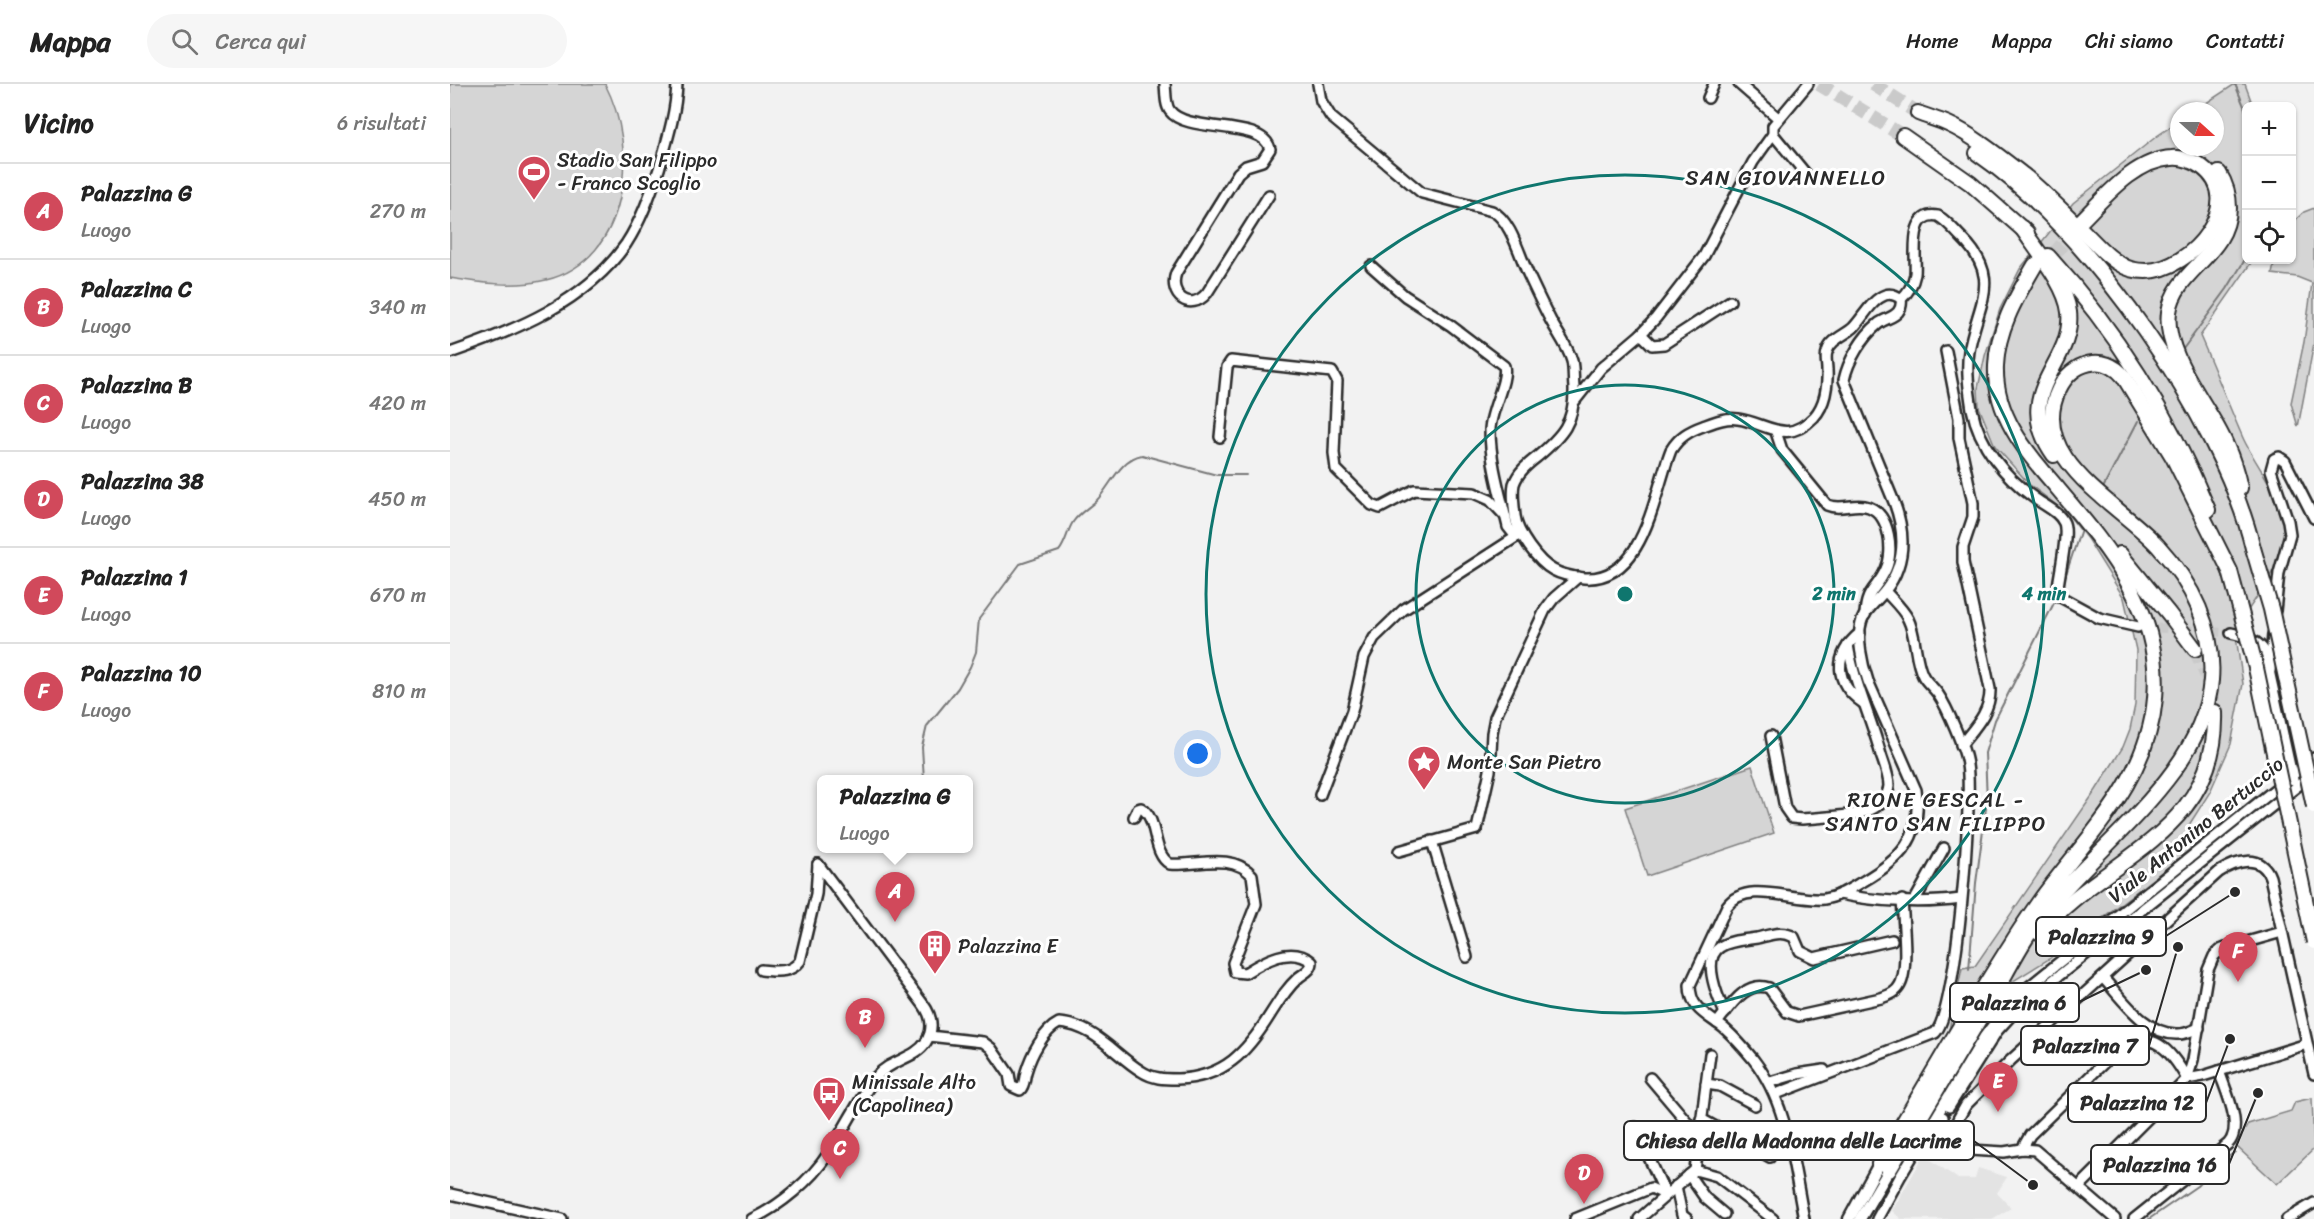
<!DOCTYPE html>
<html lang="it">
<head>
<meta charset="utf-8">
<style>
	:root { --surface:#fff; --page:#f6f6f6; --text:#222; --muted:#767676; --line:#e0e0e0; --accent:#d1495b }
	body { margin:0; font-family:Sriracha,sans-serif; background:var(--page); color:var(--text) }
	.controls { position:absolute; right:18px; top:18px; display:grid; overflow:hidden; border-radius:9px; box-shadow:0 2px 4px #0004 }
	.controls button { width:54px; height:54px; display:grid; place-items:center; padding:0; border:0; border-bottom:2px solid var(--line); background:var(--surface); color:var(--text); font:30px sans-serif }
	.compass { position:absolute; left:1720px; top:18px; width:54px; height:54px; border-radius:50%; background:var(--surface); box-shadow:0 2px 4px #0004; rotate:111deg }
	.you { position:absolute; left:748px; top:670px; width:21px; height:21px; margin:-15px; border:4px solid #fff; border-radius:50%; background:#1a73e8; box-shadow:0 0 0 9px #1a73e833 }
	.badge { display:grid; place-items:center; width:39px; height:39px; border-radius:50%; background:var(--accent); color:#fff; font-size:20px; font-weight:700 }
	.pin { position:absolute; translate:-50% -50px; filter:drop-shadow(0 2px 3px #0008) }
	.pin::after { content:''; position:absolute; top:32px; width:21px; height:18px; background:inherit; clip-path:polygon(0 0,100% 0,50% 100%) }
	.popup { position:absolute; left:367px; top:691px; width:156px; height:78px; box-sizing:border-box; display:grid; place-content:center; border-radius:9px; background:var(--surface); filter:drop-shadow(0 2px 4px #0005); font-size:20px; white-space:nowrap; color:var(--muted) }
	.popup b { font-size:22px; color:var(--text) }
	.popup::after { content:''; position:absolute; left:50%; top:100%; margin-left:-12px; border:12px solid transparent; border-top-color:var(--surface) }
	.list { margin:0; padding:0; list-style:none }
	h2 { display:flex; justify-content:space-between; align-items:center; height:78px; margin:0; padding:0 24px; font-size:26px }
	h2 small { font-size:20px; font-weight:400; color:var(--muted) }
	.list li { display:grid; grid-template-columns:39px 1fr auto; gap:18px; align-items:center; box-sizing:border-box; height:96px; padding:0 24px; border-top:2px solid var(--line) }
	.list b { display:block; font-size:22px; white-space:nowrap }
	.list p { margin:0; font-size:20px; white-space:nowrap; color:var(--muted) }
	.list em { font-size:20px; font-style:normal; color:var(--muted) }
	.icon { flex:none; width:33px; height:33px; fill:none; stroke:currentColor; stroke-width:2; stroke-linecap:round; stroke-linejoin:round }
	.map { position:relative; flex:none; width:1864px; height:1135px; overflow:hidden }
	header { display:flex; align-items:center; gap:36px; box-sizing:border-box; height:84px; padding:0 30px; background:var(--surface); border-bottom:2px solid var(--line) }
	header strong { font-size:28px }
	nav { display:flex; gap:33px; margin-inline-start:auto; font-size:21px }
	.search { width:420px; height:54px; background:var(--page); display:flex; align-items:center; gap:15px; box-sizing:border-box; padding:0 21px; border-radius:33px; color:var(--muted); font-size:22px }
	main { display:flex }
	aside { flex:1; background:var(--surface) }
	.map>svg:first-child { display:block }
	.built { fill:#e3e3e3 }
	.green { fill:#d5d5d5; stroke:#808080; stroke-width:1.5 }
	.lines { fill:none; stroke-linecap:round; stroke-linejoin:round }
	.stream { stroke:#787878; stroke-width:2 }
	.minor-tunnel { stroke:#cacaca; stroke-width:9; stroke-dasharray:9 4.5; stroke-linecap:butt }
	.highway-tunnel { stroke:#cacaca; stroke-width:14; stroke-dasharray:14 7; stroke-linecap:butt }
	.minor-casing { stroke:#2b2b2b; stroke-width:14 }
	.major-casing { stroke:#2b2b2b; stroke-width:15 }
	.highway-casing { stroke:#2b2b2b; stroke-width:18 }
	.minor { stroke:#fff; stroke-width:9 }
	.major { stroke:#fff; stroke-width:10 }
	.highway { stroke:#fff; stroke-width:14 }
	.highway-bridge-casing { stroke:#2b2b2b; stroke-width:18; stroke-linecap:butt }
	.highway-bridge { stroke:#fff; stroke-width:14 }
	.ring { fill:none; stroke:#0f766e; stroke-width:3 }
	.labels { text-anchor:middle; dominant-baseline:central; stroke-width:6; stroke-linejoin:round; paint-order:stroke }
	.poi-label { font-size:20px; fill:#2b2b2b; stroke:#fff; text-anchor:start }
	.street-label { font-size:20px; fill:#2b2b2b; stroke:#fff }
	.neighbourhood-label { font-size:21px; letter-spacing:1.5px; fill:#2b2b2b; stroke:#fff }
	.centre { fill:#0f766e; stroke:#fff; stroke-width:3 }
	.ring-label { font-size:18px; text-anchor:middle; font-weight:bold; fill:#0f766e; stroke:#fff; stroke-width:6; stroke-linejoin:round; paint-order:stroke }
	.leader { fill:none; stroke:#2b2b2b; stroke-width:2 }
	.callout-dot { fill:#2b2b2b; stroke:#fff; stroke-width:2 }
	.callout { fill:#fff; stroke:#2b2b2b; stroke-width:2 }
	.callout-label { font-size:21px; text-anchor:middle; font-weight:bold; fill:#2b2b2b }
</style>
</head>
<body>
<header>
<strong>Mappa</strong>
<div class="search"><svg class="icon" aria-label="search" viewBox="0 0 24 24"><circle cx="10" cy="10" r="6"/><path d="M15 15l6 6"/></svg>Cerca qui</div>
<nav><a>Home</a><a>Mappa</a><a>Chi siamo</a><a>Contatti</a></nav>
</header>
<main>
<aside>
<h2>Vicino<small>6 risultati</small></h2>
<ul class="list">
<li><span class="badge">A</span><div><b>Palazzina G</b><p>Luogo</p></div><em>270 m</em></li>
<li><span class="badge">B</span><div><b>Palazzina C</b><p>Luogo</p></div><em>340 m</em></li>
<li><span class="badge">C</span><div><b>Palazzina B</b><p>Luogo</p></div><em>420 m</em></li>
<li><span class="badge">D</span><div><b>Palazzina 38</b><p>Luogo</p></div><em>450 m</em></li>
<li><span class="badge">E</span><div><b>Palazzina 1</b><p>Luogo</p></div><em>670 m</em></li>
<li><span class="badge">F</span><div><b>Palazzina 10</b><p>Luogo</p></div><em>810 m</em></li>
</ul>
</aside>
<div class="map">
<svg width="1864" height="1135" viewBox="0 0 1864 1135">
	<rect width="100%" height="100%" fill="#f2f2f2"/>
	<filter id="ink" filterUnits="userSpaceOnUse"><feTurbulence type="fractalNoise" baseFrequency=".0167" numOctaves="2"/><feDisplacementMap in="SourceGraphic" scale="12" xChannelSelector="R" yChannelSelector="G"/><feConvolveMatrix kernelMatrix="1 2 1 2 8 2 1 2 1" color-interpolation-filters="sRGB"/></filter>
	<g filter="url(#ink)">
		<!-- built -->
		<path class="built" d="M1474,1071L1508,1095H1525L1528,1084L1557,1093L1547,1109L1561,1124L1542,1135H1451L1442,1127Z"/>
		<!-- green -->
		<g class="green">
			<path d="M0,0H155C189,65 180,175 96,196C64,204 32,199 0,194Z"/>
			<path d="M1785,0H1795L1803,22H1796V176H1803L1750,252C1765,286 1778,320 1793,354C1805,381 1841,423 1836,454C1830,484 1801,520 1785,546L1793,600L1781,660L1760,708L1739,741L1753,756L1599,875L1555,902L1497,955L1512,884L1525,882L1646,706L1673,663L1680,645L1685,621L1686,566L1674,514L1638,456L1617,429L1580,401L1545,362L1529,323L1528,304L1535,272L1550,225L1570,185L1623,119L1707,52L1729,37V63H1765V27H1744Z"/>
			<path d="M1864,124V259L1848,343L1841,319L1854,258L1862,199L1847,193L1822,190L1825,176H1842V139L1854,128Z"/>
			<path d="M1302,682L1324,749L1197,792L1175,724Z"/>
			<path d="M1862,1014L1864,1065L1827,1100L1786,1062L1798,1040L1841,1027L1845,1018Z"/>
		</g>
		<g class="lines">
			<!-- stream -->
			<g class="stream">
				<path d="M1785,0L1796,27"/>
				<path d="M1733,265L1777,205L1796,174"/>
				<path d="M1652,406L1688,337"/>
				<path d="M1613,499L1632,442"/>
				<path d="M474,696L472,663L477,642L508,604L520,583L526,568L529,535L570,480L609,467C616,459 617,447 623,438C629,429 640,423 647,416C661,401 670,375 692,371L767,391H796"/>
				<path d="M1519,886L1526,799L1537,716L1535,669L1545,636L1607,513"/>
				<path d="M1699,1135L1747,1102L1768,1080L1785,1068"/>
			</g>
			<!-- minor-tunnel -->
			<path class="minor-tunnel" d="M1694,543L1781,549"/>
			<!-- highway-tunnel -->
			<g class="highway-tunnel">
				<path d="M1369,0L1453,52"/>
				<path d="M1423,0L1468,29"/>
				<path d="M1590,188L1626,143"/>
				<path d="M1745,565L1761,602L1765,628"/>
			</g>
			<!-- minor casing -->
			<g class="minor-casing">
				<g id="minor">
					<path d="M715,0C716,8 715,21 720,27C737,50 813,35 820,65L812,77L796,82L788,89L726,189C718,211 740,229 757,209L819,111"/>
					<path d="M868,0L871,17L881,33L972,109L1042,127C1061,136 1070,173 1079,192C1086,207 1093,222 1101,237C1108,250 1118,263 1122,277C1124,286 1123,295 1124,304C1125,338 1112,352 1087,373C1078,380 1068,388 1064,400C1062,409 1064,422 1065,432C1067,449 1088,478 1103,486C1112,491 1123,493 1134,494C1195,498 1204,408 1221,366C1229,353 1239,347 1253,342C1264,338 1276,333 1288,335C1318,339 1336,362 1364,333C1375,321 1378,302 1377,286C1377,280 1375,273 1377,268C1380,256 1395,251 1403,244C1413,234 1421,216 1435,211C1441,209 1446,211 1451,215"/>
					<path d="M1289,0L1328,34"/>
					<path d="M1258,14L1264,0"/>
					<path d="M1323,50L1356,90"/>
					<path d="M921,182L955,212L1000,241L1054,282C1058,297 1040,327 1040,346C1040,378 1051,413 1058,443L1066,453L1071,451"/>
					<path d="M1451,215C1458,209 1463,200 1465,190C1467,175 1457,126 1488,132C1497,137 1504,146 1511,153C1554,195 1527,219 1519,267C1516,286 1519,306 1522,325C1529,361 1554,392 1583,413C1593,421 1609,427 1614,439C1619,452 1608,494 1607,511L1649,534L1688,543"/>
					<path d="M1191,250L1202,261L1214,260L1280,217"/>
					<path d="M1496,267L1509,334V354L1523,419V433L1513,463V478L1540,605C1541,628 1524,644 1511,661"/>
					<path d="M0,269C64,247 136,218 176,160C191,137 200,111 209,85C217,57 226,29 227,0"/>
					<path d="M1124,318L1151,284L1191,250L1206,234L1254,172L1303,78L1323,50V42L1358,0"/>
					<path d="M1326,348L1332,366L1377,421C1391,427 1405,418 1419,423C1440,431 1444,468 1436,485C1427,506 1416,505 1415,531"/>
					<path d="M770,353L777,283L781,277L882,288L887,297L884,369L886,385L922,421L930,424L964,406L1024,409L1040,416L1056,433"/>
					<path d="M1825,527L1829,489L1840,450L1838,437L1821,386L1824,375L1829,373L1835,377L1864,434"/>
					<path d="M1410,549C1383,571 1384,599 1413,619"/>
					<path d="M1781,549C1794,552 1808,556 1815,568L1843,696"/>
					<path d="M1820,587L1823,550"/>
					<path d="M1321,652L1335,724L1342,734L1352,735C1371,733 1402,733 1420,726C1430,722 1438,712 1439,702C1439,692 1434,680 1431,671C1421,633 1404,599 1398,561"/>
					<path d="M870,711L902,627L914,573L924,554L953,526L1066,453"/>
					<path d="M982,757L1017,873"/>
					<path d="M949,767L1027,745L1040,687L1042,649L1045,633L1095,526L1104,514L1128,493"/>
					<path d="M1390,810C1426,818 1474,820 1511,815"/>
					<path d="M1465,816L1494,764"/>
					<path d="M311,886C326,887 340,890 350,877L366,810L368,780"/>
					<path d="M1653,894C1672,914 1695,950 1726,950C1734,951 1741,947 1749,944"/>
					<path d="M1275,929C1268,914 1251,875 1270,863C1280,856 1296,856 1307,854C1320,851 1332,846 1344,853L1350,867L1364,874L1442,856"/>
					<path d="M1267,939C1280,923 1295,896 1319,904L1337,928L1349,932L1431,914C1439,911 1446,909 1450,901C1459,885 1453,836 1452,816"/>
					<path d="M479,952L533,958L541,964L559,990L561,1002L570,1006C575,1001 574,995 576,988C581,971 593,947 609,939C644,941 665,971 691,987C703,995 714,995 727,995C774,994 797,968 820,931C829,917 836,905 848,894C854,889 862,886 862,878C841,861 814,877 795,889L785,888L783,879L806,820L802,791C781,768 747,782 720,780C701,769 709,734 691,724L688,725L684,733"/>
					<path d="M1200,994L1249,1052"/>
					<path d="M1737,995L1743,976L1758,886L1764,872L1772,865L1832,848"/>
					<path d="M1320,998L1347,990L1374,986"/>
					<path d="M1256,1000L1270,1002L1305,1021"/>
					<path d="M1326,1010L1485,949C1507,929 1523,715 1517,681C1515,664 1497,623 1488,610C1483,603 1477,599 1473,592C1464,575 1467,553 1458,535C1453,525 1443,516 1435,507"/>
					<path d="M1499,1023L1547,947L1568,924L1864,689"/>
					<path d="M1251,1035L1320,1073"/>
					<path d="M1185,1043L1216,1111"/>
					<path d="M1468,1063L1554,1068L1572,1065L1585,1066L1665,1135"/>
					<path d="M1492,1065L1493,1033"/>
					<path d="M1507,1065L1508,1035L1516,1021L1561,976L1769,788C1786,777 1811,769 1820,793L1864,990"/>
					<path d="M1572,1065L1580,1051L1668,965C1701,941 1722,968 1737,995"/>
					<path d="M1245,1086L1267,1092L1323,1135"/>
					<path d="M1239,1091L1255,1114L1274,1130"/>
					<path d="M1226,1102L1232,1131L1237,1135"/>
					<path d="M1629,1103L1737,995L1753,992L1857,960"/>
					<path d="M0,1110L112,1135"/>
					<path d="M302,1135C330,1122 361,1096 378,1070C395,1045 408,1015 427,992C440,976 465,975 476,958C484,945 482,932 473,920L368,780"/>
					<path d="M1125,1135L1201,1104L1216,1111"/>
					<path d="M1189,1135L1245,1086L1260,970"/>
					<path d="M1354,1135C1343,1081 1338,1019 1303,975C1294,964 1285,954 1275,945C1258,931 1240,926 1240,901L1277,822C1297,795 1345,818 1374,815C1388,813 1400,805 1412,798C1450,776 1473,754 1466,706L1418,597C1412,580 1406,553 1412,536C1416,525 1428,516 1435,507C1456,480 1456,450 1444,418L1394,296C1398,277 1412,253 1428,240C1434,235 1443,234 1448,228C1451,224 1452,220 1451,215"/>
					<path d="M1427,1135L1450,1093L1534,953L1561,917L1864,674"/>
					<path d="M1684,1135L1778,1060C1794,1043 1776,1008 1769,987"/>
					<path d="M1837,1135L1864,1119"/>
				</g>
			</g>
			<!-- major casing -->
			<g class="major-casing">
				<g id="major">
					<path d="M1399,1135L1429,1080"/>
					<path d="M1410,1135L1439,1086"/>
				</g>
			</g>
			<!-- highway casing -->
			<g class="highway-casing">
				<g id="highway">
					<path d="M1468,29C1478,33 1489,36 1498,40C1523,51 1555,77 1577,94C1598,112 1617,131 1636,150C1647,161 1657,173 1670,180C1677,185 1688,187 1696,187C1741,187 1799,118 1752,83C1743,77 1733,73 1722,74C1685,76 1656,112 1631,137"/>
					<path d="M1453,52L1520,99L1577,149"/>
					<path d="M1527,69C1638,145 1771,333 1803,464"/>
					<path d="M1769,89C1776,100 1779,111 1779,124C1778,172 1725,185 1719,228C1713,272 1760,322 1776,361C1782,374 1787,390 1790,404"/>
					<path d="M1572,144C1587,167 1616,201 1619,228C1625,280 1559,308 1604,371"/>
					<path d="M1598,172C1666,246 1720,333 1758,426"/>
					<path d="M1670,470L1719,530L1745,565"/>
					<path d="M1589,849C1653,773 1769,750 1765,628"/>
					<path d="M1429,1080C1473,1006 1516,930 1563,857C1571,844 1580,831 1589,818C1635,754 1698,698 1705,614C1713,526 1657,463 1604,400C1575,367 1544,329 1546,282C1547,245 1567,212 1585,181"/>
					<path d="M1439,1086C1473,1029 1507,971 1542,914C1554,893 1565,871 1578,851C1630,770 1753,698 1761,596C1765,545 1742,499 1708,462C1670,420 1575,374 1609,305C1622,278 1654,268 1674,293L1723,373L1780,487"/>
				</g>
			</g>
			<!-- minor -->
			<use href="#minor" class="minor"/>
			<!-- major -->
			<use href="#major" class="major"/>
			<!-- highway -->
			<use href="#highway" class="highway"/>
			<!-- highway-bridge casing -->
			<g class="highway-bridge-casing">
				<g id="highway-bridge">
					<path d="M1803,464L1821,525L1864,722"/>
					<path d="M1780,487L1806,584L1864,858"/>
				</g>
			</g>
			<!-- highway-bridge -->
			<use href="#highway-bridge" class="highway-bridge"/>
		</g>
	</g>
	<!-- distance rings -->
	<g class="ring">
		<circle cx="1175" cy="510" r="209"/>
		<circle cx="1175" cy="510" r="419"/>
	</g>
	<!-- icons -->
	<defs>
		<g id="stadium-pin" transform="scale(1.725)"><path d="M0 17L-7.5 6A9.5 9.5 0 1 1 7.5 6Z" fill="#d1495b" stroke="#fff"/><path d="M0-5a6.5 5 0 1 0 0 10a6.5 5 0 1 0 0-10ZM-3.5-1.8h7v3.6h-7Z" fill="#fff"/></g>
		<g id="sight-pin" transform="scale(1.725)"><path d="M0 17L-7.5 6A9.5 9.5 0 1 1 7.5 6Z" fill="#d1495b" stroke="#fff"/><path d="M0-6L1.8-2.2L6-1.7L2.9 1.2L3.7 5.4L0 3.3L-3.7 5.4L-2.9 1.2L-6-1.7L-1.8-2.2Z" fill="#fff"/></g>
		<g id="building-pin" transform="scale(1.725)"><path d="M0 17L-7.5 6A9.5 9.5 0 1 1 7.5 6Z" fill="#d1495b" stroke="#fff"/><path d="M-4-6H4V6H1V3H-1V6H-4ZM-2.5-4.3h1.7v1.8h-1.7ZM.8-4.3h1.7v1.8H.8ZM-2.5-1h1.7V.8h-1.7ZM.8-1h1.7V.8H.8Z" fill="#fff"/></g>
		<g id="bus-pin" transform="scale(1.725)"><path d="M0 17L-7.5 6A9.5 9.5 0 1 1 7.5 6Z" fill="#d1495b" stroke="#fff"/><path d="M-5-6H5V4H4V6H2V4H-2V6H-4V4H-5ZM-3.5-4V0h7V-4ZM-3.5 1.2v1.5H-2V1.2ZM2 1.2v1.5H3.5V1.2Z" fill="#fff"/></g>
	</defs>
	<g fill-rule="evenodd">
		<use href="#stadium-pin" x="84" y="88"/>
		<use href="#sight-pin" x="974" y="678"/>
		<use href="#building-pin" x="485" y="862"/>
		<use href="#bus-pin" x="379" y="1009"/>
	</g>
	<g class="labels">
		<!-- poi labels -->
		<g class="poi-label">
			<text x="107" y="76">Stadio San Filippo<tspan x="107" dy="23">- Franco Scoglio</tspan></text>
			<text x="997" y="678">Monte San Pietro</text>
			<text x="508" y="862">Palazzina E</text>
			<text x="402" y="998">Minissale Alto<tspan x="402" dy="23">(Capolinea)</tspan></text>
		</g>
		<!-- street labels -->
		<g class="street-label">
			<text transform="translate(1746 746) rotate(-39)">Viale Antonino Bertuccio</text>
		</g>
		<!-- neighbourhood labels -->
		<g class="neighbourhood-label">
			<text x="1336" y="94">SAN GIOVANNELLO</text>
			<text x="1486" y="716">RIONE GESCAL -<tspan x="1486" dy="24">SANTO SAN FILIPPO</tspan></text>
		</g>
	</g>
	<circle cx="1175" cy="510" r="9" class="centre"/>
	<g class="ring-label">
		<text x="1384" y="516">2 min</text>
		<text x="1594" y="516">4 min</text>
	</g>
	<!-- callouts -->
	<path class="leader" d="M1785 808L1716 852M1696 886L1629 918M1728 863L1699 962M1780 955L1756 1019M1583 1101L1524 1057M1808 1009L1779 1080"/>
	<g class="callout-dot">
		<circle cx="1785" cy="808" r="6"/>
		<circle cx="1696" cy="886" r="6"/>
		<circle cx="1728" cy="863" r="6"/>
		<circle cx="1780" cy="955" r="6"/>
		<circle cx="1583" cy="1101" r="6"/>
		<circle cx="1808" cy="1009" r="6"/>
	</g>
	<g class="callout">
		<rect x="1586" y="833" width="130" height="39" rx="6"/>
		<rect x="1500" y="899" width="129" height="39" rx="6"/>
		<rect x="1571" y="942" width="128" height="39" rx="6"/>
		<rect x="1618" y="999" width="138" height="39" rx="6"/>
		<rect x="1174" y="1037" width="350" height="39" rx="6"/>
		<rect x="1641" y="1061" width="138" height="39" rx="6"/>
	</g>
	<g class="callout-label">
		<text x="1651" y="860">Palazzina 9</text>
		<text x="1564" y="926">Palazzina 6</text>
		<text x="1635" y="969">Palazzina 7</text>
		<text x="1687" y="1026">Palazzina 12</text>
		<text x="1349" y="1064">Chiesa della Madonna delle Lacrime</text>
		<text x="1710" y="1088">Palazzina 16</text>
	</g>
</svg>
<div class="controls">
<button>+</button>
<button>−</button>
<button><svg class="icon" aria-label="locate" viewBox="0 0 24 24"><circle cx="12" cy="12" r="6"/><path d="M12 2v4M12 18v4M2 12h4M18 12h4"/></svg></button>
</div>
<svg class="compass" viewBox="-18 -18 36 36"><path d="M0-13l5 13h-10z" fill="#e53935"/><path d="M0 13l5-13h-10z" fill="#767676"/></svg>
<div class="you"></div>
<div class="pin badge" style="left:445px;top:838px">A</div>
<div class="popup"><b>Palazzina G</b>Luogo</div>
<div class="pin badge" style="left:415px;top:964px">B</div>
<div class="pin badge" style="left:390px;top:1095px">C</div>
<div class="pin badge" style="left:1134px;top:1120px">D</div>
<div class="pin badge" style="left:1548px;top:1028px">E</div>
<div class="pin badge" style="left:1788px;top:898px">F</div>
</div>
</main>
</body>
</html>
